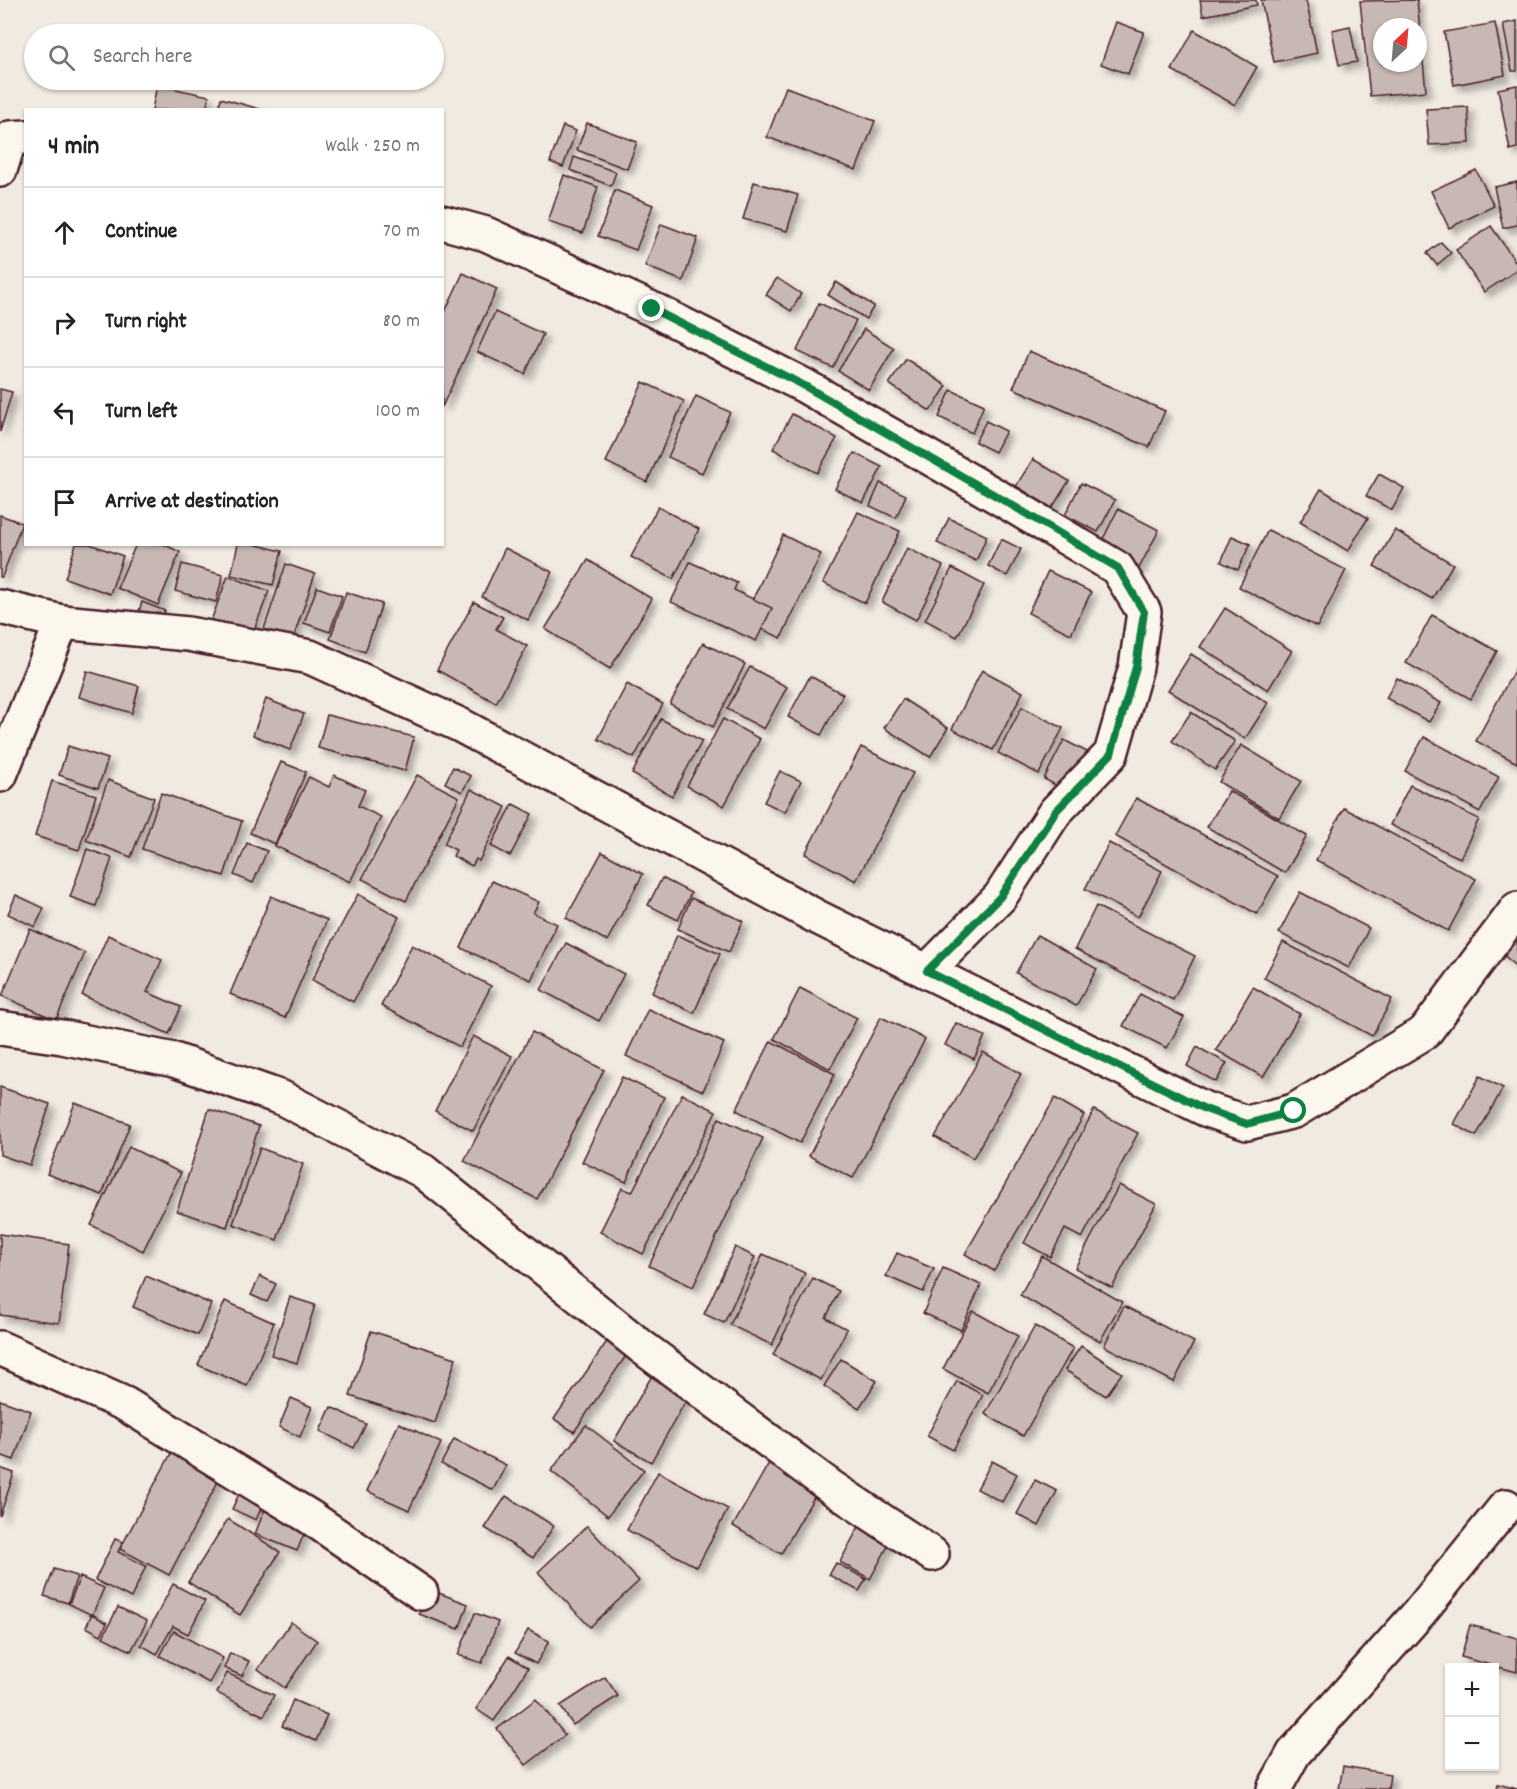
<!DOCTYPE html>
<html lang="en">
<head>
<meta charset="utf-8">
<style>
	:root { --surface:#fff; --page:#f6f6f6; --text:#222; --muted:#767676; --line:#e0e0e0 }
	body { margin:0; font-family:Dekko,sans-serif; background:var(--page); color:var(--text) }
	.controls { position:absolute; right:18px; bottom:18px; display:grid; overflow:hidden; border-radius:0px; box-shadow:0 2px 4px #0004 }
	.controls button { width:54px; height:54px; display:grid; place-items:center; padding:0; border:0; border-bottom:2px solid var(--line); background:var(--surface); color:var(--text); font:30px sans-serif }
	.compass { position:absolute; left:1373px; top:18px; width:54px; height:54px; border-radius:50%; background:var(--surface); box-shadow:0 2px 4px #0004; rotate:26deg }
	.stop { position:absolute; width:18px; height:18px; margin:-14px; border:4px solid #0b8043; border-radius:50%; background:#fff }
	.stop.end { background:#0b8043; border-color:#fff; box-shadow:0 2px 6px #0008 }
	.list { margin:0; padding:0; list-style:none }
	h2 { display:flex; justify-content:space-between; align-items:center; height:78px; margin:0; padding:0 24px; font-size:26px }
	h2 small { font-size:20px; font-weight:400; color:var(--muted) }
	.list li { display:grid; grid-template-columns:39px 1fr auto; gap:18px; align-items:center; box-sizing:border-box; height:90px; padding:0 24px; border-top:2px solid var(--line) }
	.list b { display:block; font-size:22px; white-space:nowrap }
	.list em { font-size:20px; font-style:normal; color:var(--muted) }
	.icon { flex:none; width:33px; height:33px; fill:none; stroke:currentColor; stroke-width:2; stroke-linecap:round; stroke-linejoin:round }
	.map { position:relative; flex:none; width:1517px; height:1789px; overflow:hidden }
	.search { position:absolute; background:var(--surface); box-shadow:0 2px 4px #0004; left:24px; top:24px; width:420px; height:66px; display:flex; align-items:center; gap:15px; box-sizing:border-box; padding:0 21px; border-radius:33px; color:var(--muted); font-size:22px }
	.panel { position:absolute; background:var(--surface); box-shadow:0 2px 4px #0004; left:24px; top:108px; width:420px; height:438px; border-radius:0px }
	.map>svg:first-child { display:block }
	.building { fill:#c8b8b3; stroke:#4a1f2b; stroke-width:1.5; fill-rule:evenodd; filter:url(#shadow) }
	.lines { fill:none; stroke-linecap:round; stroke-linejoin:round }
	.minor-casing { stroke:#4a1f2b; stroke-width:38 }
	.minor { stroke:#fbf7ec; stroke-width:33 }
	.route { stroke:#0b8043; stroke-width:8 }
</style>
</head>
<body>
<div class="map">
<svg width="1517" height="1789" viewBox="0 0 1517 1789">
	<defs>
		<filter id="shadow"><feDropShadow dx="5.5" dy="5.5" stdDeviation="3" flood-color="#0004"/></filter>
	</defs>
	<rect width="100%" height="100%" fill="#f0eae0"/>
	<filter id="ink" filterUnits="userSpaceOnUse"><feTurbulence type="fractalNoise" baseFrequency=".0167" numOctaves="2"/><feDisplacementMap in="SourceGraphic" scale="12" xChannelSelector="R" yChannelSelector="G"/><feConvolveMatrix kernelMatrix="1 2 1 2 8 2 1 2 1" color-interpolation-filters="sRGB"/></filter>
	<g filter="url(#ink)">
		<!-- building -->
		<g class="building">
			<path d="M1200,0H1256L1257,5L1203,16Z"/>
			<path d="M1261,0H1306L1317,53L1274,62Z"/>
			<path d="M1417,0L1426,91L1370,96L1360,1ZM1382,27H1418V63H1382Z"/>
			<path d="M1517,21V71H1512L1503,24Z"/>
			<path d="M1116,22L1144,32L1128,74L1101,64Z"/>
			<path d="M1495,23L1505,75L1454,85L1444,32Z"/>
			<path d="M1350,26L1357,62L1339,65L1332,30Z"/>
			<path d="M1194,30L1257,67L1235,105L1172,70Z"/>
			<path d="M157,85L209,96L206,110H152Z"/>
			<path d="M1517,85V148L1510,150L1498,89Z"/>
			<path d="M786,87L875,121L856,170L767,137Z"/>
			<path d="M221,98L263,110H218Z"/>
			<path d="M1468,107L1470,143L1429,145L1426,109Z"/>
			<path d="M587,123L637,142L627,169L577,150Z"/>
			<path d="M563,126L576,131L563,167L550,162Z"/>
			<path d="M574,157L616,172L611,186L570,170Z"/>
			<path d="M1476,170L1494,206L1449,228L1431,191Z"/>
			<path d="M564,175L598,187L583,233L548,222Z"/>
			<path d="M754,182L798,195L787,231L743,219Z"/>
			<path d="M1517,182V225L1503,228L1494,187Z"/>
			<path d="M615,190L653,205L636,250L598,236Z"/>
			<path d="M661,224L698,238L683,281L645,266Z"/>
			<path d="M1491,226L1517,264V270L1484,292L1456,250Z"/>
			<path d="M1441,242L1451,253L1437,265L1427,253Z"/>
			<path d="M463,273L497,289L442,407V318Z"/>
			<path d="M777,278L801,294L791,311L766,295Z"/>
			<path d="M836,282L874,306L866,319L828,295Z"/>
			<path d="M819,303L856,320L833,368L797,351Z"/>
			<path d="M495,312L543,334L525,374L477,352Z"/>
			<path d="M864,329L894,348L869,390L838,371Z"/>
			<path d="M1029,351L1165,411L1149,447L1013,388Z"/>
			<path d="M906,359L947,386L930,411L889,384Z"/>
			<path d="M643,382L684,401L647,482L606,462Z"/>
			<path d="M0,389L12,392L0,432Z"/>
			<path d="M951,390L984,405L972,433L939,417Z"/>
			<path d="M696,396L730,412L702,473L668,457Z"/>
			<path d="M792,414L837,438L817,473L773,449Z"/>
			<path d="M986,421L1006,431L995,452L975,442Z"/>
			<path d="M854,453L882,467L863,503L835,489Z"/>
			<path d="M1033,459L1069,481L1052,508L1016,486Z"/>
			<path d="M1379,474L1404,488L1392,510L1366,496Z"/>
			<path d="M880,483L906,495L896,518L870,506Z"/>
			<path d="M1081,483L1115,500L1098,532L1065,515Z"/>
			<path d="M1321,489L1368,518L1348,551L1300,522Z"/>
			<path d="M658,507L699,529L673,579L631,557Z"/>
			<path d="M1118,509L1159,530L1138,570L1098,549Z"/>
			<path d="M858,512L900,531L865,603L823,583Z"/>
			<path d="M0,515L22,523L2,577H0Z"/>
			<path d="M949,518L987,536L976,561L937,543Z"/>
			<path d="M1268,530L1346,570L1317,627L1239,587Z"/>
			<path d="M1395,530L1453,564L1432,599L1374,566Z"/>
			<path d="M783,535L821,554L781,638L743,620Z"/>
			<path d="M1232,536L1250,544L1238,570L1221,562Z"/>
			<path d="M1001,539L1021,549L1007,576L988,566Z"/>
			<path d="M76,544H90L123,556L110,594L65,578Z"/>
			<path d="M136,544H163L180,552L158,605L117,588Z"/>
			<path d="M238,544H253L282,551L273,585L231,575Z"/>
			<path d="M505,548L552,572L528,620L482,597Z"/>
			<path d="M907,548L943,566L916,620L882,602Z"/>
			<path d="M588,560L652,599L610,669L545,629Z"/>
			<path d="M690,562L737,583L734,590L772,608L756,641L671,602Z"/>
			<path d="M182,564L223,575L216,602L175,591Z"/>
			<path d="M286,564L315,574L293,639L264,629Z"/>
			<path d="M952,568L984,585L957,637L925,620Z"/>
			<path d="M1048,571L1091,592L1071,634L1028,613Z"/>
			<path d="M228,576L269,591L251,638L210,623Z"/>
			<path d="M317,587L342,596L330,632L304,623Z"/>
			<path d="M346,592L382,604L365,652L330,639Z"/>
			<path d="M142,602L165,611L159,626L137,617Z"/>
			<path d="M474,602L503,617L496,629L527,646L496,703L437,670Z"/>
			<path d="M1225,608L1292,651L1268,690L1200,647Z"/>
			<path d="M1432,615L1497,651L1471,699L1406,663Z"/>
			<path d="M703,643L745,664L713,727L670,704Z"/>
			<path d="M1191,654L1268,703L1245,739L1168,690Z"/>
			<path d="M1517,665V763L1476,741Z"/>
			<path d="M750,667L787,687L764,729L727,709Z"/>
			<path d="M982,670L1023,692L993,750L952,729Z"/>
			<path d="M87,671L139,686L132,713L79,697Z"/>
			<path d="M810,676L843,694L821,735L788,717Z"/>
			<path d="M1397,678L1441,703L1429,722L1386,698Z"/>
			<path d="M627,684L663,704L634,758L598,739Z"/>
			<path d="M266,699L304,714L290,750L253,735Z"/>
			<path d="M903,699L948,728L930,757L884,728Z"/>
			<path d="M1022,707L1063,728L1039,774L998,753Z"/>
			<path d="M1191,712L1235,741L1215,770L1172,741Z"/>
			<path d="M327,715L414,737L405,771L318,748Z"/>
			<path d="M661,719L702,741L672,796L632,774Z"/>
			<path d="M723,719L760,739L724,806L687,786Z"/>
			<path d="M1424,737L1499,777L1480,812L1405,771Z"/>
			<path d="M1064,740L1089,753L1068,792L1044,779Z"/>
			<path d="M1241,745L1301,781L1279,818L1219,782Z"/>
			<path d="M68,746L108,759L98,788L59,775Z"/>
			<path d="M861,747L913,773L856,881L805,854Z"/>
			<path d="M281,762L306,772L275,844L250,833Z"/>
			<path d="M453,767L471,776L462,792L445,783Z"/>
			<path d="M780,771L801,781L785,812L764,802Z"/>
			<path d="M334,775L365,790L358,806L381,817L350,882L275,846L309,777L329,787Z"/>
			<path d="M417,775L459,797L406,901L362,879Z"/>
			<path d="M108,780L154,798L131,857L86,840Z"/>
			<path d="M52,781L96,795L79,850L35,836Z"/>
			<path d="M1410,785L1479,819L1460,858L1390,825Z"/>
			<path d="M471,789L506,807L479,861L476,859L472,866L453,856L456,850L444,844Z"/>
			<path d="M1229,791L1307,836L1285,873L1207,827Z"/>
			<path d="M161,793L242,821L224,876L142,849Z"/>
			<path d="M1136,798L1278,876L1257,914L1115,836Z"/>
			<path d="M513,804L532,814L510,856L491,846Z"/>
			<path d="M1344,808L1476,879L1448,931L1316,860Z"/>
			<path d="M247,843L267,851L253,883L234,875Z"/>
			<path d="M1109,843L1162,871L1138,917L1085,889Z"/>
			<path d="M87,849L112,858L96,906L70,897Z"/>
			<path d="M602,852L643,874L607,941L566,918Z"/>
			<path d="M662,878L691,893L678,920L648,905Z"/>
			<path d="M492,881L539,902L533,913L557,924L531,980L461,948Z"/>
			<path d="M1300,892L1369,928L1349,968L1279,933Z"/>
			<path d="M358,894L399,917L353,1002L312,980Z"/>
			<path d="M16,895L44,908L35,927L8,914Z"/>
			<path d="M271,896L327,920L285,1018L230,994Z"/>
			<path d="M691,898L743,921L729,952L678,929Z"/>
			<path d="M1096,906L1195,956L1173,1000L1075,949Z"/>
			<path d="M1517,928V968L1497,948Z"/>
			<path d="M30,929L85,953L56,1020L2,996Z"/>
			<path d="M108,935L162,960L147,992L181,1007L169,1034L82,995Z"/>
			<path d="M677,935L720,954L694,1013L652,993Z"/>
			<path d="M1037,935L1097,969L1076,1006L1016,973Z"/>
			<path d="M1283,942L1392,999L1372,1036L1264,978Z"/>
			<path d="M566,943L624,974L599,1021L541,990Z"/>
			<path d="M412,945L491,986L460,1047L381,1006Z"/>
			<path d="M1253,987L1300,1014L1263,1077L1216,1050Z"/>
			<path d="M800,988L857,1018L830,1069L774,1039Z"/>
			<path d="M1140,994L1184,1017L1167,1048L1123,1026Z"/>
			<path d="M648,1009L724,1043L703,1091L626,1056Z"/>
			<path d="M881,1017L925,1039L853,1178L809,1156Z"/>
			<path d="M956,1023L985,1036L974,1059L945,1045Z"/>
			<path d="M532,1032L604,1070L537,1199L464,1161Z"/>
			<path d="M473,1036L512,1056L473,1131L435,1111Z"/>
			<path d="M771,1041L835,1074L800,1143L736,1110Z"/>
			<path d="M1197,1047L1227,1063L1216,1082L1187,1066Z"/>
			<path d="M983,1052L1021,1074L973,1158L935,1137Z"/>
			<path d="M1480,1076L1503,1088L1476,1136L1454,1124Z"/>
			<path d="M622,1077L664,1097L626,1182L582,1162Z"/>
			<path d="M0,1087L50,1104L30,1165L0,1155Z"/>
			<path d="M682,1094L716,1111L643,1254L600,1232L622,1188L632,1192Z"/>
			<path d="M1055,1098L1084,1115L994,1271L965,1254Z"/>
			<path d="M75,1103L130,1124L102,1195L47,1174Z"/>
			<path d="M209,1109L259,1126L227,1227L177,1211Z"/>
			<path d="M1094,1110L1138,1133L1082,1238L1065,1229L1050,1257L1024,1243Z"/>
			<path d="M719,1118L763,1138L693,1287L649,1266Z"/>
			<path d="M129,1147L181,1173L143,1251L91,1225Z"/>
			<path d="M260,1148L303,1164L277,1240L233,1224Z"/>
			<path d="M1119,1185L1156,1204L1112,1288L1075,1268Z"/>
			<path d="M0,1234L69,1244L59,1323L0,1315Z"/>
			<path d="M735,1247L755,1257L724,1323L704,1314Z"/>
			<path d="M897,1253L934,1269L923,1292L886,1276Z"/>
			<path d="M763,1254L805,1273L772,1345L730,1325Z"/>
			<path d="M1042,1256L1122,1302L1100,1341L1020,1295Z"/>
			<path d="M943,1268L981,1285L961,1330L923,1313Z"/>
			<path d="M146,1276L211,1304L198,1335L133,1307Z"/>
			<path d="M260,1276L276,1284L267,1302L251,1295Z"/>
			<path d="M813,1278L839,1291L826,1318L847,1329L821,1380L773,1355Z"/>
			<path d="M290,1297L315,1305L297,1363L271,1355Z"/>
			<path d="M225,1301L274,1323L247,1386L198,1365Z"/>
			<path d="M1124,1306L1194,1342L1174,1382L1104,1346Z"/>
			<path d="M973,1311L1018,1336L988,1393L943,1369Z"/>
			<path d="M1035,1326L1073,1348L1023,1436L985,1414Z"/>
			<path d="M371,1331L456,1358L435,1423L350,1396Z"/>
			<path d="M612,1334L632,1347L574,1432L554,1419Z"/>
			<path d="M1081,1346L1122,1373L1106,1396L1065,1370Z"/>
			<path d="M841,1359L877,1381L859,1408L824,1386Z"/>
			<path d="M657,1367L693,1388L651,1462L614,1441Z"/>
			<path d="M957,1381L983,1395L953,1450L927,1436Z"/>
			<path d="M291,1398L312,1407L300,1437L279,1427Z"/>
			<path d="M0,1400L31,1411L14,1460L0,1455Z"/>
			<path d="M331,1407L366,1424L354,1448L320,1431Z"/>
			<path d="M399,1423L441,1443L409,1510L367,1491Z"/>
			<path d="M586,1425L644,1470L608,1516L551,1471Z"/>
			<path d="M454,1439L506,1465L493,1490L441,1464Z"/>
			<path d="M175,1446L223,1472L169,1575L120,1549Z"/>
			<path d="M992,1461L1017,1474L1002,1502L977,1489Z"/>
			<path d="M769,1463L817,1492L781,1554L733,1526Z"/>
			<path d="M0,1468L14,1473L0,1516Z"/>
			<path d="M658,1472L728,1509L697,1567L627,1530Z"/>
			<path d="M1035,1480L1057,1491L1039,1526L1017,1514Z"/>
			<path d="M244,1483L267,1494L256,1520L232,1509Z"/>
			<path d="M506,1496L554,1526L533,1558L485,1528Z"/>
			<path d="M267,1504L309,1521L297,1551L255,1534Z"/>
			<path d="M228,1519L280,1552L240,1615L188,1582Z"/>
			<path d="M863,1519L894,1535L870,1579L840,1562Z"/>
			<path d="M587,1526L639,1581L590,1627L538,1572Z"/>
			<path d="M115,1539L123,1542L118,1552L146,1566L131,1598L95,1580Z"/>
			<path d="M836,1563L866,1579L859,1591L829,1575Z"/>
			<path d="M54,1569L77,1576L68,1603L44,1596Z"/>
			<path d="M80,1577L104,1588L92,1615L69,1604Z"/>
			<path d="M173,1584L205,1601L188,1634L173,1626L157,1654L141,1645Z"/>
			<path d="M428,1589L468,1604L459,1629L419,1614Z"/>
			<path d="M118,1607L147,1621L131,1651L103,1637Z"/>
			<path d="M475,1613L498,1622L482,1663L458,1655Z"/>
			<path d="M92,1614L107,1623L101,1635L86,1627Z"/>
			<path d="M291,1622L317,1641L285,1688L258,1669Z"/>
			<path d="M1470,1625L1517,1638V1672L1461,1657Z"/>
			<path d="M528,1630L549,1641L536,1664L515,1653Z"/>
			<path d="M174,1631L223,1658L209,1683L160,1656Z"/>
			<path d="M230,1653L249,1661L242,1676L224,1668Z"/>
			<path d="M509,1656L528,1668L494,1721L476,1709Z"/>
			<path d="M227,1673L274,1695L264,1716L217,1693Z"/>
			<path d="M605,1677L618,1696L573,1725L560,1706Z"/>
			<path d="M536,1699L565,1735L526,1765L497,1729Z"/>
			<path d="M293,1700L327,1715L316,1741L282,1726Z"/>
			<path d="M1343,1766L1390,1774L1388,1789H1339Z"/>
			<path d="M1498,1784L1517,1789H1497Z"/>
		</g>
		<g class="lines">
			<!-- minor casing -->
			<g class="minor-casing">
				<g id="minor">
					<path d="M0,170L10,138L26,137"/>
					<path d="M442,222L486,234L652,309L803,385L998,497L1117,568L1144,612L1136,667L1111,754L1055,812L1000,897L927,971"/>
					<path d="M0,607L62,622L188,634L310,657L460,725L817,917L1205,1109L1247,1123L1294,1111L1425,1032L1517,909"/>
					<path d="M0,775L62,622"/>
					<path d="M0,1028L62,1037L174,1060L282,1098L423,1171L642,1347L831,1487L932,1554"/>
					<path d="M0,1348L125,1404L310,1517L421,1593"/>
					<path d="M1274,1789L1294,1753L1419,1613L1506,1506"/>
				</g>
			</g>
			<!-- minor -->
			<use href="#minor" class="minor"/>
		</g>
	</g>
	<g class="lines" filter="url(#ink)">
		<!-- route -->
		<path class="route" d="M652,309L803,385L998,497L1118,568L1144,612L1136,667L1111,754L1055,812L1000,897L927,971L1205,1109L1247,1124L1294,1111"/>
	</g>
</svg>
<div class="controls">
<button>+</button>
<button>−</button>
</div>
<svg class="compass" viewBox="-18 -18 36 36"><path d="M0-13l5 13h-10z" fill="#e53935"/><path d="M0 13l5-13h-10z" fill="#767676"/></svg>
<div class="stop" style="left:1294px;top:1111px"></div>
<div class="stop end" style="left:652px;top:309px"></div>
<div class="search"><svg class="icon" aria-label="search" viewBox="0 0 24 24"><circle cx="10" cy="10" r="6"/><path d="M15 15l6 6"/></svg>Search here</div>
<section class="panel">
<h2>4 min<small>Walk · 250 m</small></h2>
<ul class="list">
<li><svg class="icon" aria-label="ahead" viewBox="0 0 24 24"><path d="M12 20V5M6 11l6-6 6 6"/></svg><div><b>Continue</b></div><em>70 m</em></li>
<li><svg class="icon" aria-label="right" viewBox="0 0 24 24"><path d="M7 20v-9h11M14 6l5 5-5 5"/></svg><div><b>Turn right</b></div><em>80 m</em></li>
<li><svg class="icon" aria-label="left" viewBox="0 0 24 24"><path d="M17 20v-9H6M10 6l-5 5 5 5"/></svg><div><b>Turn left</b></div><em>100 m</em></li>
<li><svg class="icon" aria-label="arrive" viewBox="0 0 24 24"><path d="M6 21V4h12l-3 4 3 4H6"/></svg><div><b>Arrive at destination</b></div></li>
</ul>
</section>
</div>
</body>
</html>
